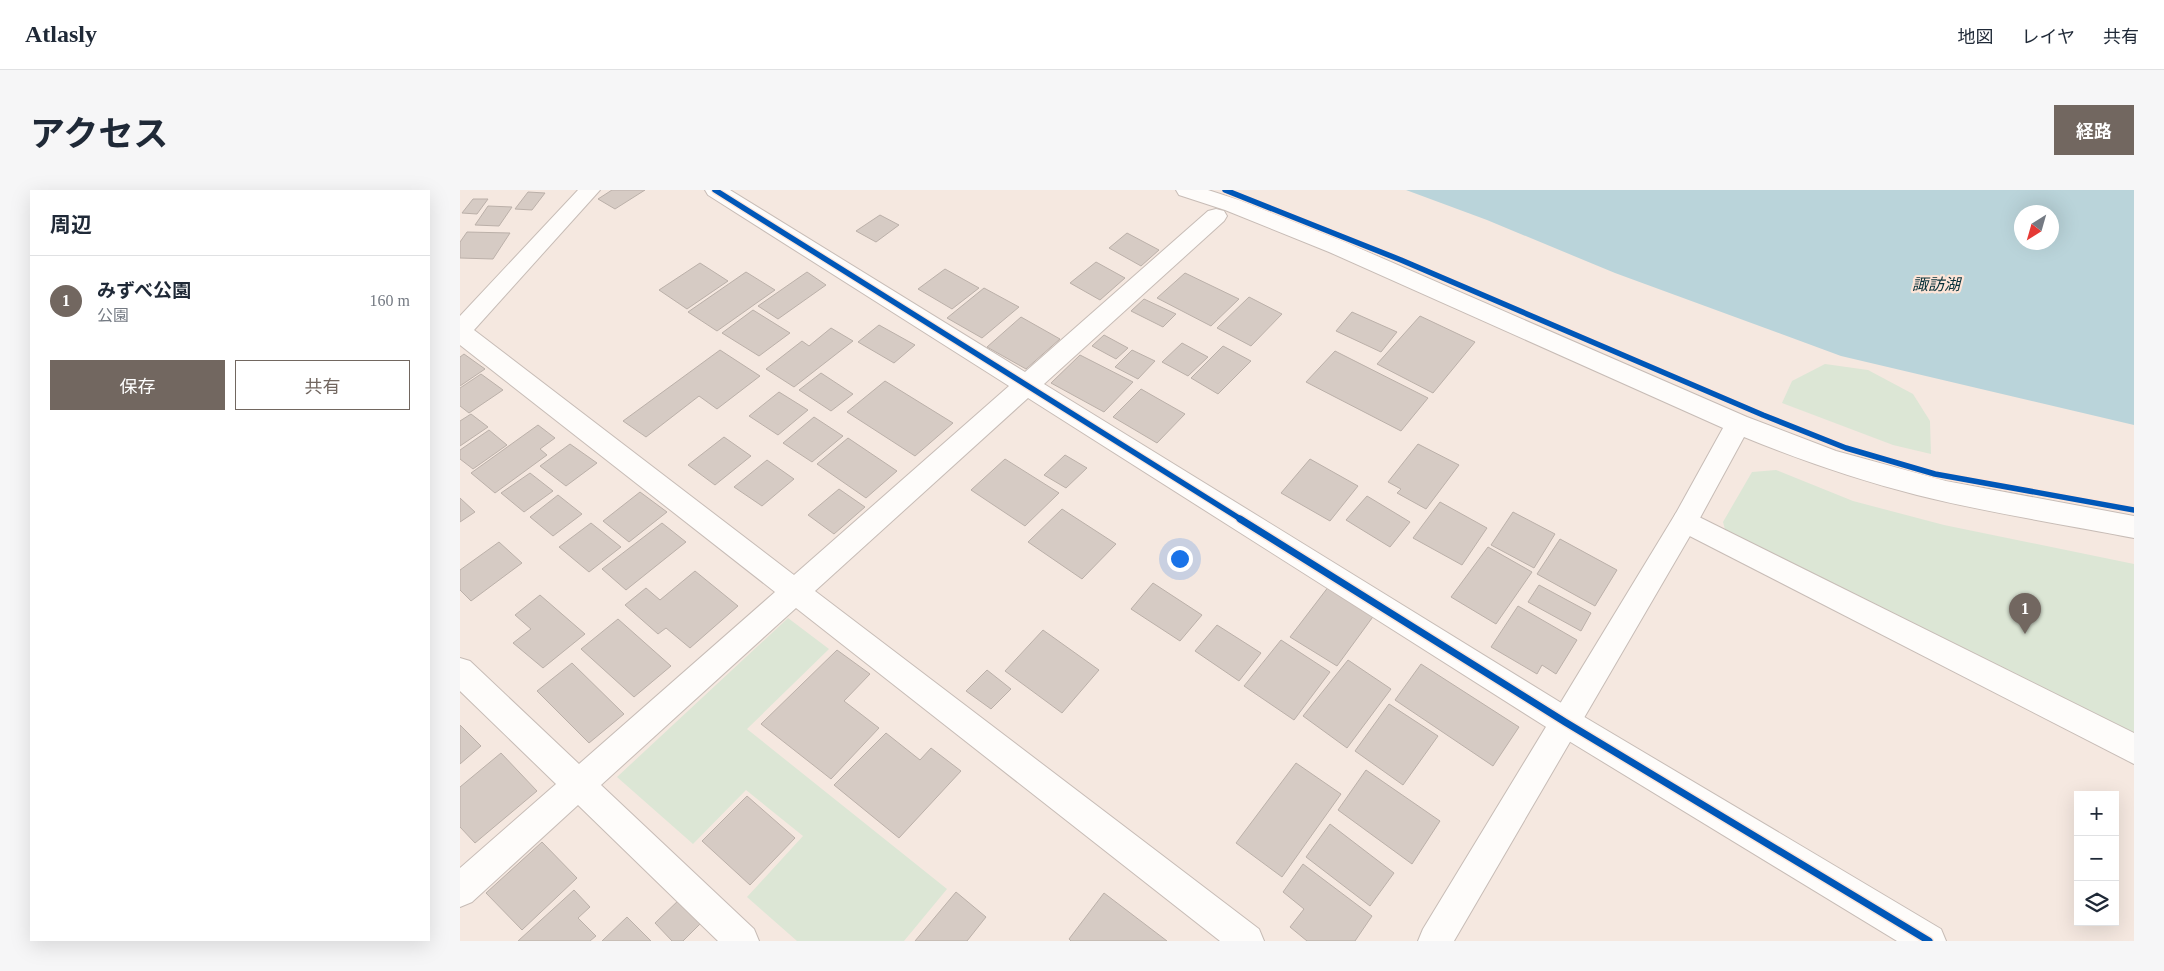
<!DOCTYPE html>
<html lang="ja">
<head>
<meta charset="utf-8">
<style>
	:root { --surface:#fff; --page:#f6f6f7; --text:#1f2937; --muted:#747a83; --line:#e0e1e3; --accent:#726760 }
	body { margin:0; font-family:"Times New Roman","Noto Sans JP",serif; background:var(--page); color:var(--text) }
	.controls { position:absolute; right:15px; bottom:15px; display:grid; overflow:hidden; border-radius:0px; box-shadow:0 5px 20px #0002 }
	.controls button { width:45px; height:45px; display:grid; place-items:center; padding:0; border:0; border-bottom:1px solid var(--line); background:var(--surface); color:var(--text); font:25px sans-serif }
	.compass { position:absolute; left:1554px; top:15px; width:45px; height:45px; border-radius:50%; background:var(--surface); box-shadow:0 5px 20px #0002; rotate:217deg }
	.you { position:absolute; left:719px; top:368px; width:18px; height:18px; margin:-12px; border:4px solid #fff; border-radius:50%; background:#1a73e8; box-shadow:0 0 0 8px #1a73e833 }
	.badge { display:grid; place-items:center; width:32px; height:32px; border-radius:50%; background:var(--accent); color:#fff; font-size:16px; font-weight:700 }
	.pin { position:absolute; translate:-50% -41px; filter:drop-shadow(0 1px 2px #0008) }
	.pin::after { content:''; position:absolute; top:26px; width:18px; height:15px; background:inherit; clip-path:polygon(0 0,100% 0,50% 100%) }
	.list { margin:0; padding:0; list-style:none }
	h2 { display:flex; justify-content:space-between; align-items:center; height:65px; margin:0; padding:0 20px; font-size:21px }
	h2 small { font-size:16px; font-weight:400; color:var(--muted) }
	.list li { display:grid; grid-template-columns:32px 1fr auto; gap:15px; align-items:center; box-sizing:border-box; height:90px; padding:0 20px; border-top:1px solid var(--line) }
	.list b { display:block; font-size:19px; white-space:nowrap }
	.list p { margin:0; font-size:16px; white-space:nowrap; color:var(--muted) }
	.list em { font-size:16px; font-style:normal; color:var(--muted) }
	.actions { display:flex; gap:10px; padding:15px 20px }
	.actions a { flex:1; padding:11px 0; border:1px solid var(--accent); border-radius:0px; text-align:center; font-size:18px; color:var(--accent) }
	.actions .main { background:var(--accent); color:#fff }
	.icon { flex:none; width:28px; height:28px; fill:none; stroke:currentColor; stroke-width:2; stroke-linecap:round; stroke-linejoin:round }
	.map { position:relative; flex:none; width:1674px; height:751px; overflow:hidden; border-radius:0px }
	header { display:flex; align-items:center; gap:30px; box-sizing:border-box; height:70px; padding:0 25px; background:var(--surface); border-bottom:1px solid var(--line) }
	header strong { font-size:24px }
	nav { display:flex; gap:28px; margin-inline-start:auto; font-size:18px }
	.intro { display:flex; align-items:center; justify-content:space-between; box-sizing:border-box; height:120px; padding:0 30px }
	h1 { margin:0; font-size:35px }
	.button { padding:12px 22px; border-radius:0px; background:var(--accent); color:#fff; font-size:18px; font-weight:700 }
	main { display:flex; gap:30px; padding:0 30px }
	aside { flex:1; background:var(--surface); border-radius:0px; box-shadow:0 5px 20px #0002 }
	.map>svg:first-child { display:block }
	.green { fill:#dce6d5 }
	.water { fill:#bad4da; fill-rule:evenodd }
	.building { fill:#d6cbc4; stroke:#bbb0a9 }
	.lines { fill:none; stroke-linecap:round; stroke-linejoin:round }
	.minor-casing { stroke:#c7bcb6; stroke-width:2 }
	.tertiary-casing { stroke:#c7bcb6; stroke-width:2 }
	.minor { fill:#fefcfa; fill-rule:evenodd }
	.tertiary { fill:#fefcfa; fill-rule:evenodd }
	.cycleway-far1-casing { stroke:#fde5d8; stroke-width:8 }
	.cycleway-casing { stroke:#fde5d8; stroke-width:10 }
	.cycleway-far1 { stroke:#0057b8; stroke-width:5.5 }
	.cycleway { stroke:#0057b8; stroke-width:7 }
	.labels { text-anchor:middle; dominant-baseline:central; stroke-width:4.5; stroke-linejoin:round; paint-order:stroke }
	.water-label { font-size:16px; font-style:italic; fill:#052f38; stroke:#fde5d8 }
</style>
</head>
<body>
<header>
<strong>Atlasly</strong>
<nav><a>地図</a><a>レイヤ</a><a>共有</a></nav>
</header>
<div class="intro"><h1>アクセス</h1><a class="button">経路</a></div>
<main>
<aside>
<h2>周辺<small></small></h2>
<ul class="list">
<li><span class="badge">1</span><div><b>みずべ公園</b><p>公園</p></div><em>160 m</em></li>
</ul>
<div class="actions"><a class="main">保存</a><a>共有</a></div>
</aside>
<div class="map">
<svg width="1674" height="751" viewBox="0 0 1674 751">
	<rect width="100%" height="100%" fill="#f5e8e0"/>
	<!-- green -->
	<g class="green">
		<path d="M1365,174L1408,180L1453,204L1470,231L1471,264L1433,255L1322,213L1332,191Z"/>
		<path d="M1316,280L1393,311L1484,335L1674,374V555L1267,347L1263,332L1292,282Z"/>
		<path d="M328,428L369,459L287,539L487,699L444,751H337L287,707L343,646L286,600L233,654L157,587Z"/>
	</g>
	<!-- water -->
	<path class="water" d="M946,0H1674V235L1381,166L1155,83L1027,30ZM1562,22H1592V52H1562Z"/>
	<!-- building -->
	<g class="building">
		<path d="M152,0H185L155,19L138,9Z"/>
		<path d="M68,2L85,3L72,20L55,19Z"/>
		<path d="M13,9H28L17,24L2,23Z"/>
		<path d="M28,16L52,17L39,36L15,35Z"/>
		<path d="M420,25L439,35L416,52L396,41Z"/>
		<path d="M7,42L50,43L33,69L0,68V52Z"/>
		<path d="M667,43L699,60L681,76L649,58Z"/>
		<path d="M636,72L665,88L640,110L610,93Z"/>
		<path d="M240,73L268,91L227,119L199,100Z"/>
		<path d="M485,79L519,98L492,119L458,99Z"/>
		<path d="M286,82L315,100L257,141L228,122Z"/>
		<path d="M347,82L366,95L318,129L298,116Z"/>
		<path d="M725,83L779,109L751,136L697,108Z"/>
		<path d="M524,98L559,117L522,148L487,128Z"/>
		<path d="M789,107L822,124L791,156L757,138Z"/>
		<path d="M684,109L716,124L703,137L671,121Z"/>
		<path d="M293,120L330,143L299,166L262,143Z"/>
		<path d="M892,122L937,142L921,162L876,141Z"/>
		<path d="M960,126L1015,152L973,203L917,174Z"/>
		<path d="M561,127L600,149L566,179L527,157Z"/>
		<path d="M419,135L455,155L434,173L398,152Z"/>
		<path d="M371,138L393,151L334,197L306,179L342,151L349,156Z"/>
		<path d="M644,145L668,158L656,169L632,156Z"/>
		<path d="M722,153L748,167L728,186L702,172Z"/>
		<path d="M763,156L791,171L758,204L731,188Z"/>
		<path d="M260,160L300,186L257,219L239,206L186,247L163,231Z"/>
		<path d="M672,160L695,171L678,189L655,177Z"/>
		<path d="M875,161L968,208L941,241L846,192Z"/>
		<path d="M4,164L25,179L0,196V167Z"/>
		<path d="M620,165L673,192L644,222L591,193Z"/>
		<path d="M361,183L393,204L371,221L339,200Z"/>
		<path d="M21,184L43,200L9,223L0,216V198Z"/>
		<path d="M425,191L493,233L455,266L387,222Z"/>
		<path d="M681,199L725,224L697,253L653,227Z"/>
		<path d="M319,202L348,220L318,245L289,226Z"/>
		<path d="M11,224L28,237L0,256V231Z"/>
		<path d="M354,227L383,246L352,272L323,253Z"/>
		<path d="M78,235L95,248L80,259L87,265L35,303L11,283Z"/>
		<path d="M29,240L47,255L13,279L0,269V260Z"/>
		<path d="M264,247L291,266L255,295L228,275Z"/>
		<path d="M388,248L437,281L406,308L357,274Z"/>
		<path d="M110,254L137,273L106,296L80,276Z"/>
		<path d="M958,254L999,275L966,319L937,303L941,299L928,292Z"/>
		<path d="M605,265L627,278L606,298L584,285Z"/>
		<path d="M545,269L599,303L565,336L511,300Z"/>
		<path d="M850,269L898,296L870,331L821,303Z"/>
		<path d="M307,270L334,289L302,316L274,297Z"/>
		<path d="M70,283L93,301L64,322L41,303Z"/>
		<path d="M379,299L405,317L374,344L348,325Z"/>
		<path d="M180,302L207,322L169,352L143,331Z"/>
		<path d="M98,305L122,324L93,346L70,327Z"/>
		<path d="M907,306L950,332L930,357L886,330Z"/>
		<path d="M0,308L15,322L0,332Z"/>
		<path d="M980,312L1027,338L1002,375L953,348Z"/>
		<path d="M602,319L656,354L622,389L568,352Z"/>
		<path d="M1053,322L1095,344L1074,378L1031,355Z"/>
		<path d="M131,333L161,357L129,382L99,357Z"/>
		<path d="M202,333L226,352L166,400L142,379Z"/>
		<path d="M1100,349L1157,380L1135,416L1077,384Z"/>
		<path d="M39,352L62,373L11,411L0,400V380Z"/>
		<path d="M1028,357L1072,382L1036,434L991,407Z"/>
		<path d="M235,381L278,416L230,458L206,438L198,444L165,415L186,398L200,410Z"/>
		<path d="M693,393L742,425L720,451L671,419Z"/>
		<path d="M1079,395L1131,423L1121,441L1068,412Z"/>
		<path d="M869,396L915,424L877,476L830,447Z"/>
		<path d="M80,405L125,444L83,478L53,453L71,439L55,425Z"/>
		<path d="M1058,416L1117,450L1096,484L1082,475L1077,484L1031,457Z"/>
		<path d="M158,429L211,476L174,507L121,459Z"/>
		<path d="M757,435L801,463L779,491L735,461Z"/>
		<path d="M583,440L639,480L602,523L545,481Z"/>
		<path d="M821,450L870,482L834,530L784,496Z"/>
		<path d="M377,460L410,484L384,511L419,538L371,589L301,534Z"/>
		<path d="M888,470L931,499L887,558L843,526Z"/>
		<path d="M112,473L164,524L129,553L77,501Z"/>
		<path d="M961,474L1059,537L1033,576L935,510Z"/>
		<path d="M527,480L551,499L531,519L506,501Z"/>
		<path d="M929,514L978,546L943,595L895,561Z"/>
		<path d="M0,535L21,556L0,574Z"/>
		<path d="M426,543L460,570L471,558L501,581L439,648L374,595Z"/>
		<path d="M41,563L77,601L15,653L0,637V597Z"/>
		<path d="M836,573L881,604L822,687L776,653Z"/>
		<path d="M906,580L980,631L952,674L878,620Z"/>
		<path d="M287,606L335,648L290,695L242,651Z"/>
		<path d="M870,634L934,683L910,716L846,667Z"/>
		<path d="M82,652L117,688L62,740L26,703Z"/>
		<path d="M843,674L912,726L895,751H847L830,737L844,719L823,702Z"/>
		<path d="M114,700L130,717L118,728L136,746L130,751H58Z"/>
		<path d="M496,702L526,727L507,751H455Z"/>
		<path d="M644,703L707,751H611L609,749Z"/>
		<path d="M223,706L245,729L223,751H212L195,733Z"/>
		<path d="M167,727L191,751H142Z"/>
	</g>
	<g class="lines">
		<!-- minor casing -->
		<g class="minor-casing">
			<g id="minor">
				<path d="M118,0H140L14,140L334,385L549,196L248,5L245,0H270L565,182L748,21L756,19L764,21L767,26L764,31L584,194L1116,522L1481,739L1486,751H1437L1094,542L568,208L355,401L799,739L804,751H760L336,418L141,595L294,739L299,751H258L118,615L12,712L0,717V678L96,594L0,501V468L10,471L119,574L315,402L0,155V126Z"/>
				<path d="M1225,320L1674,543V574L1216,339L1212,331L1216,323Z"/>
			</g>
		</g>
		<!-- tertiary casing -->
		<g class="tertiary-casing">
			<path id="tertiary" d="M716,0H748L779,10L885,52L1287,227L1376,261L1486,291L1674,326V348C1602,334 1529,323 1457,305C1398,290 1340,270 1284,247L1234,339L994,751H958L963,739L1216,323L1263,238L869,62L765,20L719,5Z"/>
		</g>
		<!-- minor -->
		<use href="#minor" class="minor"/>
		<!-- tertiary -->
		<use href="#tertiary" class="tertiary"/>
		<!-- cycleway-far1 casing -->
		<g class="cycleway-far1-casing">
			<g id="cycleway-far1">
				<path d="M255,0L782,330"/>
				<path d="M765,0L941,70L1303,225L1386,258L1475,284L1674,320"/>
			</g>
		</g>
		<!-- cycleway casing -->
		<g class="cycleway-casing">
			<path id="cycleway" d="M780,329L1105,532L1469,751"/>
		</g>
		<!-- cycleway-far1 -->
		<use href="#cycleway-far1" class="cycleway-far1"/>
		<!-- cycleway -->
		<use href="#cycleway" class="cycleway"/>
	</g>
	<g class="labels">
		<!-- water labels -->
		<g class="water-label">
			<text x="1476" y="94">諏訪湖</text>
		</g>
	</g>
</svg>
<div class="controls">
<button>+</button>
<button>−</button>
<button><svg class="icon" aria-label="layers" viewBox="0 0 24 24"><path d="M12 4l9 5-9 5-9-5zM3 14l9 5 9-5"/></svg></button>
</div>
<svg class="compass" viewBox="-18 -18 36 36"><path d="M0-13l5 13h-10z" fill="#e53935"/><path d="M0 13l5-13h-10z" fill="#747a83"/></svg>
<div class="you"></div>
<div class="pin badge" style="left:1565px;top:444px">1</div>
</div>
</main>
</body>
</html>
